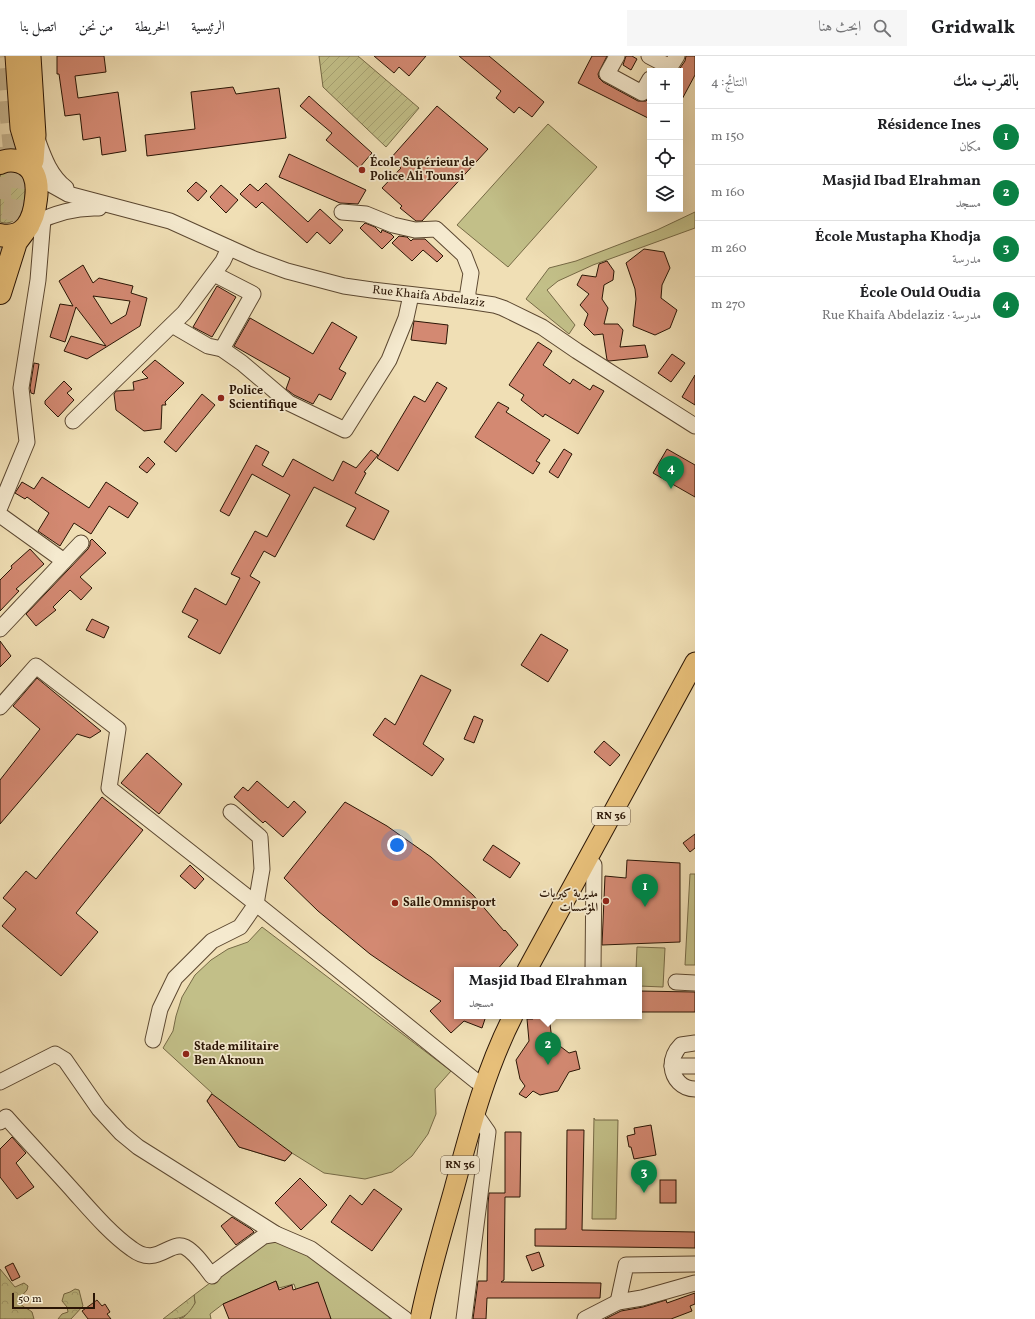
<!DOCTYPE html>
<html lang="ar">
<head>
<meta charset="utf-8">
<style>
	:root { --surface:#fff; --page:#f6f6f6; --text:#202124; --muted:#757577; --line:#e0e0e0; --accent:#0b8043 }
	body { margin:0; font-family:Vollkorn,Amiri,serif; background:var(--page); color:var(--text); direction:rtl }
	.controls { position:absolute; right:12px; top:12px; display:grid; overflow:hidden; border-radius:0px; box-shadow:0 4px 16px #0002 }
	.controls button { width:36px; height:36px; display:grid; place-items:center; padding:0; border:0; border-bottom:1px solid var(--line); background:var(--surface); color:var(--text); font:20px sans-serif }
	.scale { position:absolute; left:12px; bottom:10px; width:83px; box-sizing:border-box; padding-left:4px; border:2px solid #2a1505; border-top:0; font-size:11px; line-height:14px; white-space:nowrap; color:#2a1505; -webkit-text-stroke:3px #f5eacf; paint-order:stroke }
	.you { position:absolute; left:397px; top:789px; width:14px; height:14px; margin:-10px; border:3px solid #fff; border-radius:50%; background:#1a73e8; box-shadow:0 0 0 6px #1a73e833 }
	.badge { display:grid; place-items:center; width:26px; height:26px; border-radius:50%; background:var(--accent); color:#fff; font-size:13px; font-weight:700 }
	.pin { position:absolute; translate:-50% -33px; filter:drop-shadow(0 1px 2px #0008) }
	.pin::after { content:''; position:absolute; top:21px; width:14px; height:12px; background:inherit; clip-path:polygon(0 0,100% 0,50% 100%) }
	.popup { position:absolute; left:454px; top:911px; width:188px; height:52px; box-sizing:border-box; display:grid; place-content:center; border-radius:0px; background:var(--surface); filter:drop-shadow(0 1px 3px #0005); font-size:13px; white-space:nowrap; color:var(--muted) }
	.popup b { font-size:15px; color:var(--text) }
	.popup::after { content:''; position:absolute; left:50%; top:100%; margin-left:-8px; border:8px solid transparent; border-top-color:var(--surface) }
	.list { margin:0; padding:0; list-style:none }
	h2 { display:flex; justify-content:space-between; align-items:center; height:52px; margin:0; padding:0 16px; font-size:17px }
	h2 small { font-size:13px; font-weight:400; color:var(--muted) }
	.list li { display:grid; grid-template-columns:26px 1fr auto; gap:12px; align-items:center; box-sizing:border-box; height:56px; padding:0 16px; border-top:1px solid var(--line) }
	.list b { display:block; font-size:15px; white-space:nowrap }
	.list p { margin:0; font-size:13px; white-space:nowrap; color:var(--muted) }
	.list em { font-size:13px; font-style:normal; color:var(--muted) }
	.icon { flex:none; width:22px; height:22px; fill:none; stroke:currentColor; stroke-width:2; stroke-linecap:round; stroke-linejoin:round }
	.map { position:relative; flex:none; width:695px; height:1263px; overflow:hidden; direction:ltr }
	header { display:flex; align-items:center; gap:24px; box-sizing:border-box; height:56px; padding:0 20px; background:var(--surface); border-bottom:1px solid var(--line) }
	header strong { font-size:19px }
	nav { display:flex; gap:22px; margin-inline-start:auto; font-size:14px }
	.search { width:280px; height:36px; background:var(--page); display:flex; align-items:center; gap:10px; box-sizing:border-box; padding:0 14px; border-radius:0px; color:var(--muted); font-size:15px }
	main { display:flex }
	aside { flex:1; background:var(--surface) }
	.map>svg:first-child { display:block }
	.grass { fill:#c2bf88; stroke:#766a46 }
	.forest { fill:url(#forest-crowns); stroke:#766a46 }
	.garden { fill:url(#garden-furrows); stroke:#766a46 }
	.building { fill:#d38972; stroke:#2a1505; fill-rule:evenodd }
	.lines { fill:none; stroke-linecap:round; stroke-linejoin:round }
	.highway-tunnel { stroke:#c8b792; stroke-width:22; stroke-dasharray:22 11; stroke-linecap:butt }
	.minor-casing { stroke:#5c4831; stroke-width:17 }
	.major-casing { stroke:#2a1505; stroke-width:21 }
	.highway-casing { stroke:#2a1505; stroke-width:24 }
	.minor { stroke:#f5eacf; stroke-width:15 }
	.major { stroke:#e8c07a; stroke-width:19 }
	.highway { stroke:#e8c07a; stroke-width:22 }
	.poi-dot { fill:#8f2418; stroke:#f5eacf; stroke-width:1.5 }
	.labels { text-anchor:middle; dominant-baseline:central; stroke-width:3.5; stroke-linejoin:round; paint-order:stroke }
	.shield { fill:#f5eacf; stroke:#675542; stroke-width:1 }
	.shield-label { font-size:11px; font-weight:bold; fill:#2a1505 }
	.poi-label { font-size:12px; font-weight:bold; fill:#2a1505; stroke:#f5eacf; text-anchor:start }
	.street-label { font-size:12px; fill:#2a1505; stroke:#f5eacf }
</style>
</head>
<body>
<header>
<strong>Gridwalk</strong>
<div class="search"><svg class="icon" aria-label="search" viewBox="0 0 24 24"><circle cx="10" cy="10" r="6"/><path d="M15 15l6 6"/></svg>ابحث هنا</div>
<nav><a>الرئيسية</a><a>الخريطة</a><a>من نحن</a><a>اتصل بنا</a></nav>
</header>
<main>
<aside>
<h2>بالقرب منك<small>النتائج: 4</small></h2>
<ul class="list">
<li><span class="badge">1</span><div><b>Résidence Ines</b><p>مكان</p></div><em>150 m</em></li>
<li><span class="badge">2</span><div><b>Masjid Ibad Elrahman</b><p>مسجد</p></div><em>160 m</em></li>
<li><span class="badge">3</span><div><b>École Mustapha Khodja</b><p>مدرسة</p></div><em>260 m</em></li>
<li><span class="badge">4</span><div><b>École Ould Oudia</b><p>مدرسة · Rue Khaifa Abdelaziz</p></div><em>270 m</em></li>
</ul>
</aside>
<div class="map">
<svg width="695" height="1263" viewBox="0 0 695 1263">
	<defs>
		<pattern id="forest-crowns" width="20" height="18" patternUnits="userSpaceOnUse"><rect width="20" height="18" fill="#c2bf88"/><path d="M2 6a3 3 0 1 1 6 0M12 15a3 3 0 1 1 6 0" fill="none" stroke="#a7a374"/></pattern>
		<pattern id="garden-furrows" width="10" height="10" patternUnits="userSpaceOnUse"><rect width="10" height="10" fill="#c2bf88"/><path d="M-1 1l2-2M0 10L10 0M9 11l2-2" fill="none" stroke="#a7a374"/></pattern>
	</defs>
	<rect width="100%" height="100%" fill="#f0dfb5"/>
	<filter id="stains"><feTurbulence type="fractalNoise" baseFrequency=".005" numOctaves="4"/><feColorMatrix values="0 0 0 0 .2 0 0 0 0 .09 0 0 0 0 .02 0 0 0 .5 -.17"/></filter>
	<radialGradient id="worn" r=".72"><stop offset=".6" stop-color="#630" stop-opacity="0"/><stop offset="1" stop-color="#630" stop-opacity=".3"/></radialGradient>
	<!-- grass -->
	<g class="grass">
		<path d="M548,68L597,111L508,211L457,169Z"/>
		<path d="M695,156V172L593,209L558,225L547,234L575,269L569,278L526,243L549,212L576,205L657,174Z"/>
		<path d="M690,818H695V909H685Z"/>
		<path d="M262,871L451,1015L435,1033L436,1058L428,1078L412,1100L392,1116L365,1123L324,1117L292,1097L285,1105L239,1091L207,1045L212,1037L163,992L173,975L176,960L182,941L195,919L211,904L228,893L248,886Z"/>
		<path d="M637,891L665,892L663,931L639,930V914H636Z"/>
		<path d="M594,1062L595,1064H618L616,1163H592Z"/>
		<path d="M275,1184L301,1193L388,1259L390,1263H331L317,1226L303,1231L314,1263H306L294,1228L279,1232L276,1225L223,1248L210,1258L211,1263H179L184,1261L195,1247L194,1239L263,1187Z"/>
	</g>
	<!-- forest -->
	<g class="forest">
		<path d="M0,1213L15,1231L24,1227L28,1230L27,1234L19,1243C21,1252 26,1251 32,1256L34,1263H0Z"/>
		<path d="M75,1233L79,1234L83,1250L71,1263H58L62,1258L68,1256L67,1251L62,1245L64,1238L70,1236Z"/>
		<path d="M194,1239L195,1247C186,1263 180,1263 163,1263Z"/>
	</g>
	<!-- garden -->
	<g class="garden">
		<path d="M319,0H358L419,52L386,91L323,31Z"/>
		<path d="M5,115C9,116 14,115 17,116C32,123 26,175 0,166V120Z"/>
	</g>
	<!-- building -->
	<g class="building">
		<path d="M57,0H104L106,16L75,20L78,42L118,36L126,95L102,99L100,81L83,84L80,58L65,60L59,18H57Z"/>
		<path d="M374,0H426L409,20L399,11L394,17Z"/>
		<path d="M459,0H489L544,46L532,61L519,51L514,57L496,42L501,35Z"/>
		<path d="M592,0H607L598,18L599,22L603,26L638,45H646L650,41V63L578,27Z"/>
		<path d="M626,0H632L637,3L631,14L623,9Z"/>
		<path d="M686,0H695V19L680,47V15H678L685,5Z"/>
		<path d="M233,31L236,38L279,32L286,82L147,100L145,79L195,73L191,36Z"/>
		<path d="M309,40L372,97L359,112L326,84L332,77L300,50Z"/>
		<path d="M437,50L488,93L422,165H416L400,152L402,150L382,132L401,112L390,103Z"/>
		<path d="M289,98L366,134L358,148L340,147L279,121Z"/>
		<path d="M196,126L207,135L198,145L187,135Z"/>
		<path d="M266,127L308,166L320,153L343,174L330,188L317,176L307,187L262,146L256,152L240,138L250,128L258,135Z"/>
		<path d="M221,129L238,144L226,157L210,141Z"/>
		<path d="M365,167L375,171L381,177L382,174L391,178L394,181L382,193L360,172Z"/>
		<path d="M399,180L407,181L411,185L413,183H425L443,200L437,206L423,194L412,205L392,187Z"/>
		<path d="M644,193L664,196L670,212L662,229L661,242L677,254L670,272L655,279L633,270L636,243L635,233L626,207Z"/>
		<path d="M607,205L614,215L613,224L604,229L602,243L608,252L604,268H618L623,274L620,291L645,289L648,301L609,305L607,304L603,278L594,279L584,269L588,258L580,249L589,238L577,229L582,219L596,221L599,208Z"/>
		<path d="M83,209L93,227L99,222L133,230L131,237L147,242L140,270L87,303L64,295L71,280L106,290L76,251L65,286L50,281L60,248L73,250L59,225ZM93,240L130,245L126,259L111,268Z"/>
		<path d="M217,230L236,241L212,281L193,271Z"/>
		<path d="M250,262L313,298L332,266L357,281L339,313L346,317L331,344L319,338L313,348L294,339L286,333L290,322L234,290Z"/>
		<path d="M414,265L448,269L446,288L411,284Z"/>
		<path d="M538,286L552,295L543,309L570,328L573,323L590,334L593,329L604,335L578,378L545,358L543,361L521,344L524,339L509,329Z"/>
		<path d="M672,298L685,307L671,326L658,317Z"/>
		<path d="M155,304L184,327L165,346L166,349H162L161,373L144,375L116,354L114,338L116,335L134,334L133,326L148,322L142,316Z"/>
		<path d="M34,307L39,308L34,338L31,337L30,332Z"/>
		<path d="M695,319V349L682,341Z"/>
		<path d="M64,325L72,333L67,337L74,344L58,361L45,348V345Z"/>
		<path d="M437,326L447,332L398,415L377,402L414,340L425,346Z"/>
		<path d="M202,338L215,349L176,396L164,386Z"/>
		<path d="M498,346L509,352L506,356L550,384L536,405L540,407L533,418L475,381Z"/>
		<path d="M256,389L269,396L262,409L283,421L293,403L333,425L343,405L356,412L371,394L378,399L364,416L366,417L355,437L389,455L374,484L346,470L356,452L314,431L275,501L264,495L250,520L260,526L220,598L188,581L198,564L182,556L195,532L226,549L240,522L231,518L255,475L267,481L290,439L252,418L229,460L220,455Z"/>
		<path d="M564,393L572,398L558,422L549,416Z"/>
		<path d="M667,393L695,409V441L653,417Z"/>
		<path d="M148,401L155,408L147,417L139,411Z"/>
		<path d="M42,421L89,452L106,426L138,447L128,462L109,450L91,478L74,467L60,490L38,475L49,457L27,441L25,443L15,437L22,426L34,433Z"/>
		<path d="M92,483L106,497L80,521L92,532L81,544L70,534L53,551L56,554L36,570L26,558L88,493L90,489V485Z"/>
		<path d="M30,493L44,508L16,533L19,535L0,555V524L12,512L11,510Z"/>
		<path d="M92,563L109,571L104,582L86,574Z"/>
		<path d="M541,578L568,594L548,626L521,609Z"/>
		<path d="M0,585L11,600L0,611Z"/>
		<path d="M421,619L451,634L423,688L444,703L432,720L373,679L385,662L395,669Z"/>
		<path d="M37,622L101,675L90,682L77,678L0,768V724L40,673L13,650Z"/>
		<path d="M474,660L483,664L474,687L464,683Z"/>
		<path d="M604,685L620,699L610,710L594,696Z"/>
		<path d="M147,697L182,728L159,758L121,727Z"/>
		<path d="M257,725L288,752L294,745L306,756L283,781L265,765L263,767L234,741L243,731L248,735Z"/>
		<path d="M102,741L143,774L76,857L98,876L61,920L2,870L16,853L3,842L26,815L36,823Z"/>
		<path d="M345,746L387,770L431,801L473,839L504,875L505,874L518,889L497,914H457V960H486L482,972L464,965L451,977L430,955L441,945L405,922L370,898L318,855L284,822Z"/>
		<path d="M695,778V792L690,796L683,787Z"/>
		<path d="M493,789L520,807L510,822L483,804Z"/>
		<path d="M627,804L680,807V886L602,889L605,820L626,822Z"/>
		<path d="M190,809L204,823L195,833L180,820Z"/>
		<path d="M639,935L695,936V956H639Z"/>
		<path d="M533,960H549L552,984L569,997L576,995L580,1013L569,1016L558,1035L540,1039L533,1035L526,1042L519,1038L525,1030L520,1023L516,1004L529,985L527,963H533Z"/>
		<path d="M212,1038L292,1097L285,1105L239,1091L207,1045Z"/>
		<path d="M651,1069L656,1099L634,1103L631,1091H629L627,1080L635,1078L634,1072Z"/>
		<path d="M567,1074H584L582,1174L695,1176V1192L535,1190V1173H566Z"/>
		<path d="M505,1076H521L520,1141H505L504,1224L501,1226L601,1227L600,1242H487L486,1263H473L478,1225H487L488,1148L489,1137H505Z"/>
		<path d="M12,1081L26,1097L16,1107L34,1131L17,1143L0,1121V1093Z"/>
		<path d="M300,1122L327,1149L301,1174L275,1147Z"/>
		<rect x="660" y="1124" width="16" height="23"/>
		<path d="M374,1133L402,1153L372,1195L331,1166L350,1139L362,1149Z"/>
		<path d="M232,1161L251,1173L254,1176L236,1189L221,1170Z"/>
		<path d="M539,1196L544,1210L532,1215L526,1200Z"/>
		<path d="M13,1207L20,1221L12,1225L5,1211Z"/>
		<path d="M276,1225L279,1234L292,1229L293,1234L318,1226L331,1263H229L223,1248Z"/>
		<path d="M695,1237V1248L690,1250L692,1255L671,1263H605L621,1255L643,1251L666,1244L667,1247Z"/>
		<path d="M97,1244L102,1250L105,1248L110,1256L107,1258L111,1263H88L82,1255Z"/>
	</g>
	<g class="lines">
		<!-- highway-tunnel -->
		<g class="highway-tunnel">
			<path d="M0,143L1,104L0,91"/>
			<path d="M4,197L14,155L17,131L15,104L5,0"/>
		</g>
		<!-- minor casing -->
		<g class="minor-casing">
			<g id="minor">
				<path d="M617,0L607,18L642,37L650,23"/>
				<path d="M649,0L670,11L677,0"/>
				<path d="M36,80C43,99 49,119 66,132"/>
				<path id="s1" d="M34,119L68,138L170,165L254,203L287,215L344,230L372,234L468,245L494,249L503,252L542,271L577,295L695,370"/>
				<path d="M342,156L366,158L393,169L415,174L436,173L464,199L471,217L468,236V245"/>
				<path d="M35,167C55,157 77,151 99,152"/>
				<path d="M214,218L253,238L222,293"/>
				<path d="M172,269L208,290L222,293L242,307L289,347L345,374L389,304L406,262L411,239"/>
				<path d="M73,365L184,257L223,205L229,192"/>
				<path d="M0,451L27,386L21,332L38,224L43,163"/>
				<path d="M0,459L64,505"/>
				<path d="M0,573L81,487"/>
				<path d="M0,651L36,610L118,673L109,732L264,854L476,1025"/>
				<path d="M593,914L594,809"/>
				<path d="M676,926L695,927"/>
				<path d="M153,984L160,953L175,922L212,885L240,871L256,848L262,813L260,781L231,756"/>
				<path d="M695,987L681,989C676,994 672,1002 672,1010C673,1023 682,1033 695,1033"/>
				<path d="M672,1010H695"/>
				<path d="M0,1026L55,998L65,1004L99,1053L121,1077L138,1091L276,1178L311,1193L405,1263"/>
				<path d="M0,1066L6,1061C29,1087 53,1112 76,1138C93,1157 111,1178 132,1193C157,1212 169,1184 185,1191C196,1197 204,1210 212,1220L216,1215L264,1180L276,1178"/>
				<path d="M618,1246L626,1209L695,1208"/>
				<path d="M464,1263L488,1076L474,1056"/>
				<path d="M585,1263L618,1246L642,1242L695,1227"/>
			</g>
		</g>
		<!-- major casing -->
		<g class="major-casing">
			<g id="major">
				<path d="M15,0L20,72L34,119"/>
				<path d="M31,0L36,79L34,105"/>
				<path d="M527,914L695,606"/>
				<path d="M420,1263C429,1219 442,1176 454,1133C470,1074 485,1015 513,960"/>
			</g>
		</g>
		<!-- highway casing -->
		<g class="highway-casing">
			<g id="highway">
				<path d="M0,107C12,101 29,106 34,119C37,126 37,136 36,143C34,164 25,184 0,179"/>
				<path d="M0,237L16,186L28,170"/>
			</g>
		</g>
		<!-- minor -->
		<use href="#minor" class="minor"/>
		<!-- major -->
		<use href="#major" class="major"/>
		<!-- highway -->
		<use href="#highway" class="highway"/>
	</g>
	<!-- markers -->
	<g class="poi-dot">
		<circle cx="362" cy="114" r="4"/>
		<circle cx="221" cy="342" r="4"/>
		<circle cx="606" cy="845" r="4"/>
		<circle cx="395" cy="847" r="4"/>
		<circle cx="186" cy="998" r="4"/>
	</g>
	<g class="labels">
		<!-- shield labels -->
		<g class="shield">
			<rect x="592" y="751" width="38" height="18" rx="3"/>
			<rect x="441" y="1100" width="38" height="18" rx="3"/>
		</g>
		<g class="shield-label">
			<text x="611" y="760">RN 36</text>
			<text x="460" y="1109">RN 36</text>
		</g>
		<!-- poi labels -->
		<g class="poi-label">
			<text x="370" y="107">École Supérieur de<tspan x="370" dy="14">Police Ali Tounsi</tspan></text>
			<text x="229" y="335">Police<tspan x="229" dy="14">Scientifique</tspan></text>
			<text x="598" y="838" text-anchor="end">مديرية كبريات<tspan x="598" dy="14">المؤسسات</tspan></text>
			<text x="403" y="847">Salle Omnisport</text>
			<text x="194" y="991">Stade militaire<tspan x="194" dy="14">Ben Aknoun</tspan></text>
		</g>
		<!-- street labels -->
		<g class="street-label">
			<text stroke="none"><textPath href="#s1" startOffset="416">Rue Khaifa Abdelaziz</textPath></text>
		</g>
	</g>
	<rect width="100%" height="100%" filter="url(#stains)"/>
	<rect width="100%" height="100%" fill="url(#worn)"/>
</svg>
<div class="controls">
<button>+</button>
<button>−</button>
<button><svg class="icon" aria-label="locate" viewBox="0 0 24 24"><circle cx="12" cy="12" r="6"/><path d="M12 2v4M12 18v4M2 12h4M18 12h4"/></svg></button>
<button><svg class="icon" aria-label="layers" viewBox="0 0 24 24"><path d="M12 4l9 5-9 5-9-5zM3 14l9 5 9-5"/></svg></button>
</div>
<div class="scale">50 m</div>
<div class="you"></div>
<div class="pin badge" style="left:645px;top:851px">1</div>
<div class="pin badge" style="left:548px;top:1009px">2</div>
<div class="popup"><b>Masjid Ibad Elrahman</b>مسجد</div>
<div class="pin badge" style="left:644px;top:1137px">3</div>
<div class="pin badge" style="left:671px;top:433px">4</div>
</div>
</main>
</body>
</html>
